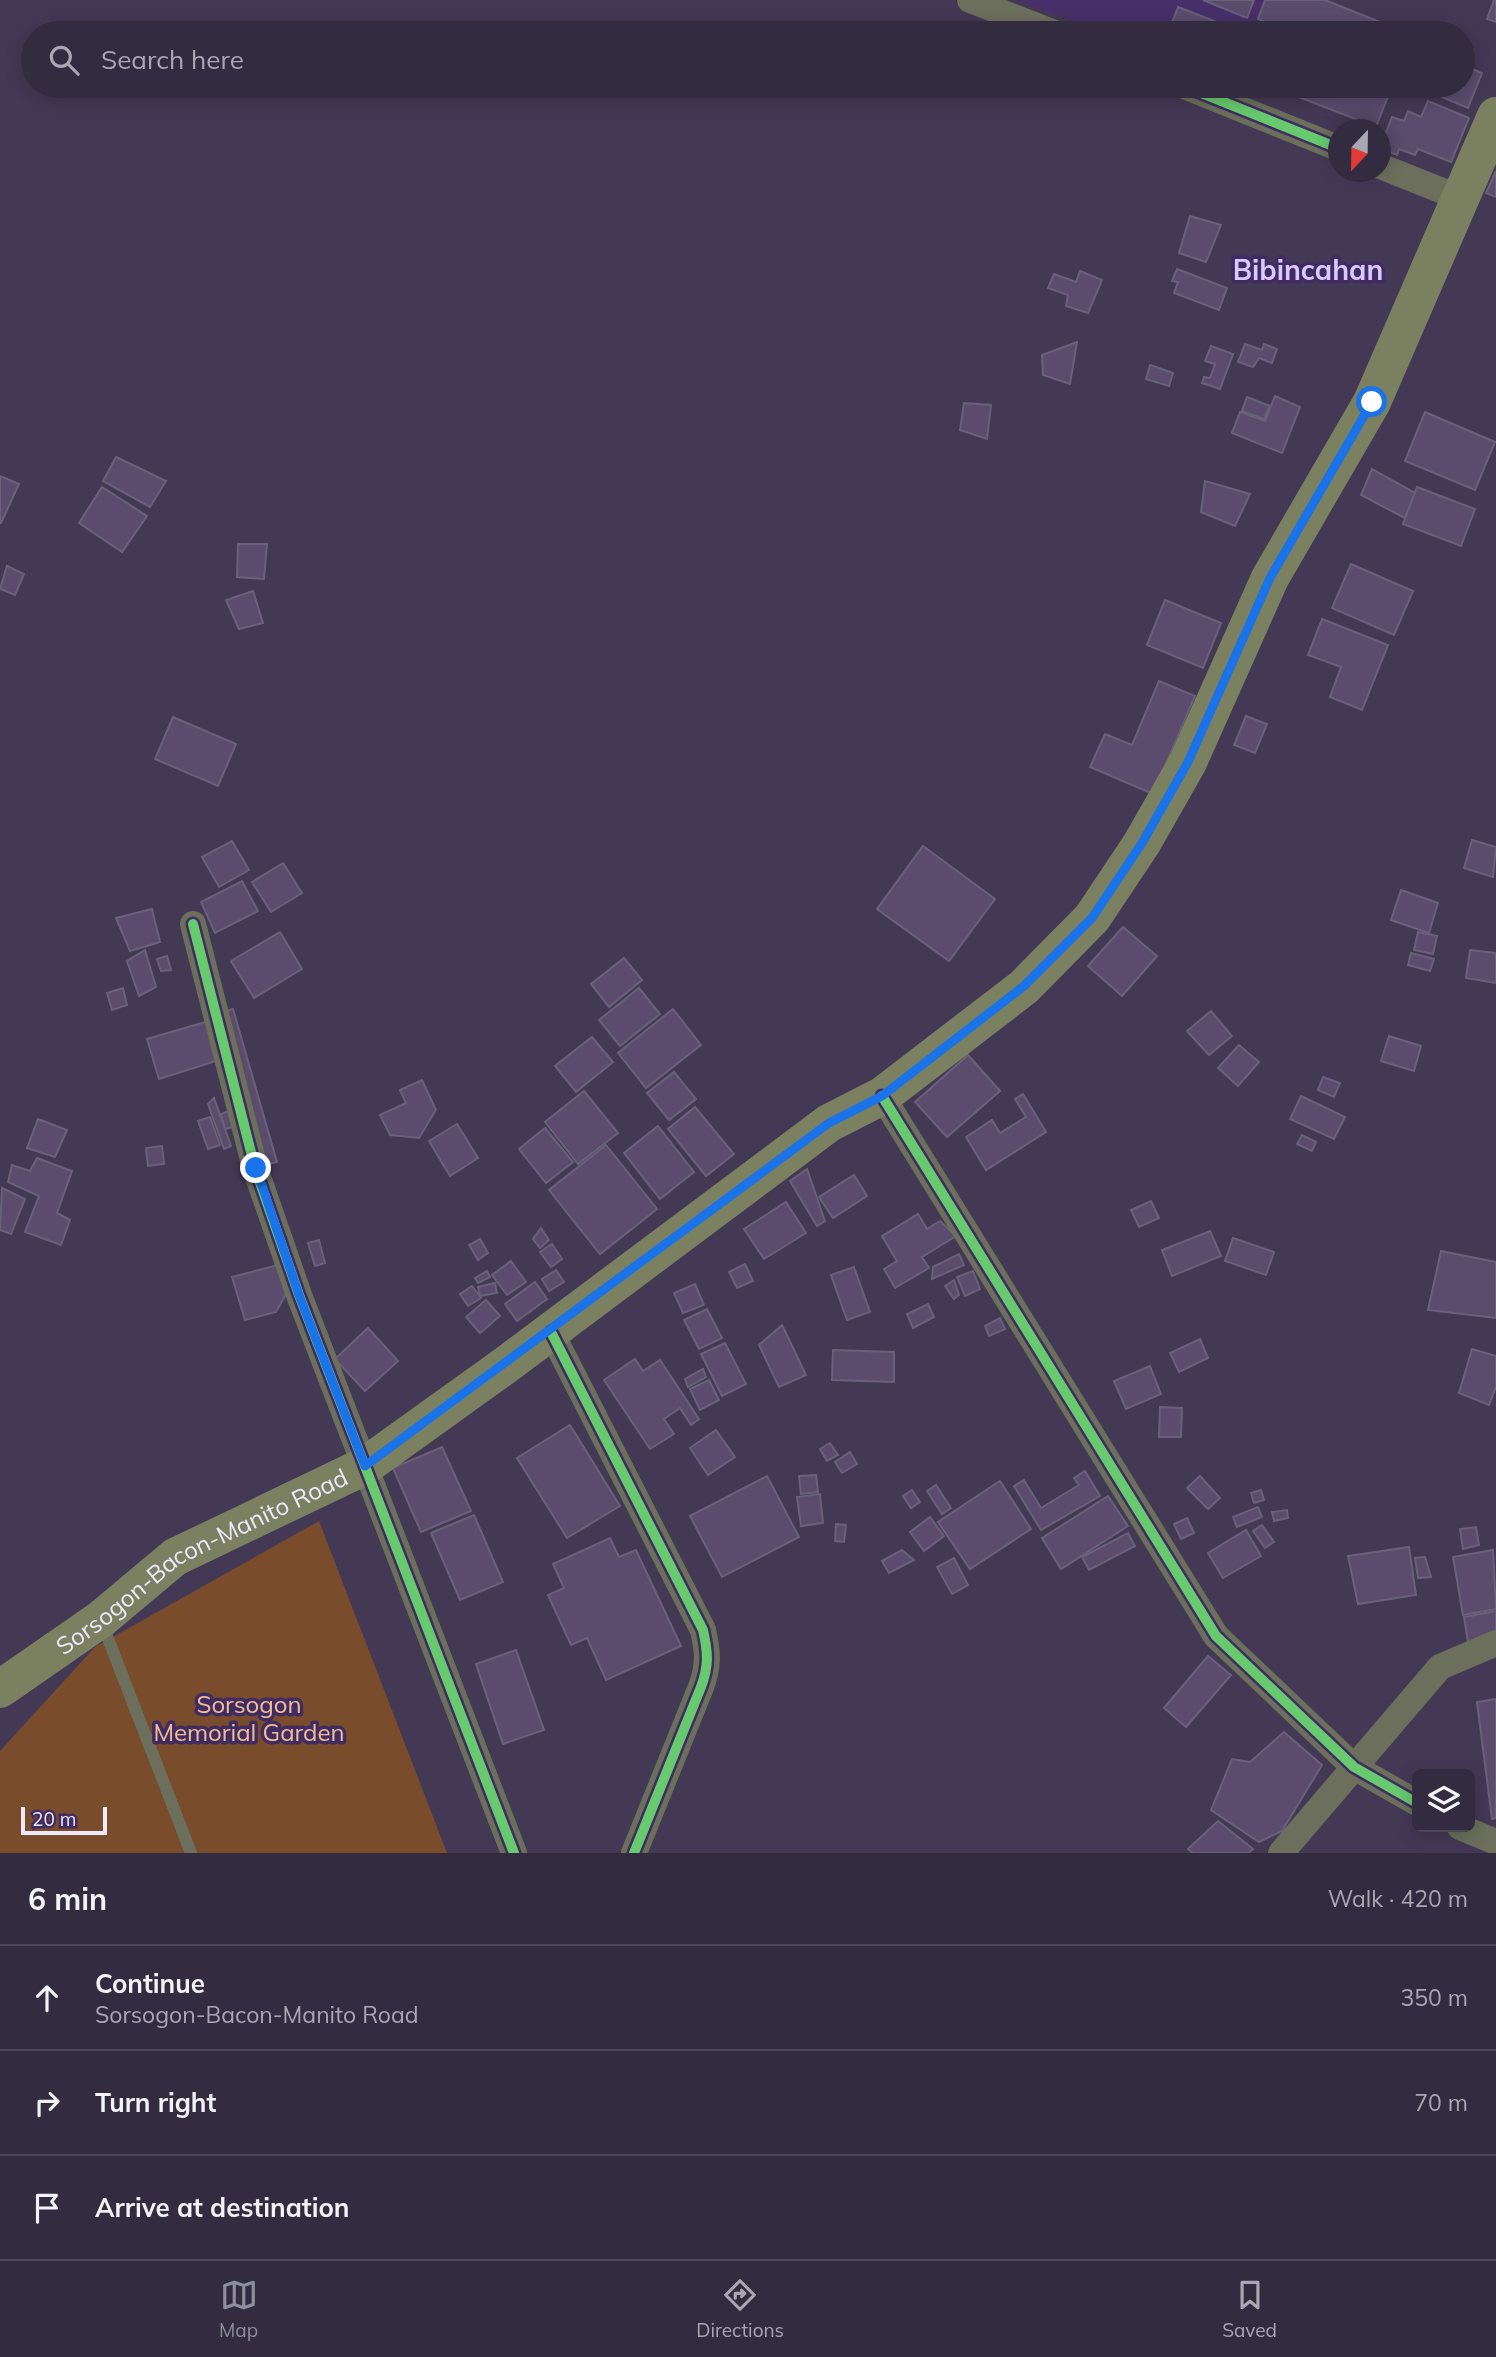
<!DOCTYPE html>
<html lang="en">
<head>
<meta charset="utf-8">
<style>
	:root { --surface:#332b40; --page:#3e374b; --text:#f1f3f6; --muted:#a9a7b1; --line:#4e4759; --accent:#8c9099 }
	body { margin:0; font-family:Mulish,sans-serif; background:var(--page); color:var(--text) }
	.controls { position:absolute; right:21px; bottom:21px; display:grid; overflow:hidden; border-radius:10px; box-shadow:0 4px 18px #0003 }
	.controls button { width:63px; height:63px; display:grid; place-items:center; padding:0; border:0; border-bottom:2px solid var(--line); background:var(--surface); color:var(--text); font:35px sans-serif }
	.compass { position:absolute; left:1328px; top:119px; width:63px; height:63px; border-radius:50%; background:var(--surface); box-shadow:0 4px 18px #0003; rotate:202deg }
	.scale { position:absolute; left:21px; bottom:18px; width:86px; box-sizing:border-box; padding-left:7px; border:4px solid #eee8fd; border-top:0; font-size:19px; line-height:24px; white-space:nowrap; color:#eee8fd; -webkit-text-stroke:5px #412c62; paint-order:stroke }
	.stop { position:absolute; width:21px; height:21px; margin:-16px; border:5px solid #1a73e8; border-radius:50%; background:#fff }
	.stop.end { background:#1a73e8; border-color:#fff; box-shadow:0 2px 7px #0008 }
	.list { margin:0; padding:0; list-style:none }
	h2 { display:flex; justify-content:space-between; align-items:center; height:91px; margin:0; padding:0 28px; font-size:30px }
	h2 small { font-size:23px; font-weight:400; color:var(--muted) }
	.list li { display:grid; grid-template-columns:46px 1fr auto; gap:21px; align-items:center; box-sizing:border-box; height:105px; padding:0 28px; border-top:2px solid var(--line) }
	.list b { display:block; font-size:26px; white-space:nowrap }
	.list p { margin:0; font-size:23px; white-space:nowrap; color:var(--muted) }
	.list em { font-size:23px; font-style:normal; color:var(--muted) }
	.icon { flex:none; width:38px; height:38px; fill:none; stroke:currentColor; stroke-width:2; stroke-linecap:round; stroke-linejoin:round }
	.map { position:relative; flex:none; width:1496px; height:1853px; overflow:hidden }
	.search { position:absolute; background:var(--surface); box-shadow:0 4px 18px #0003; left:21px; right:21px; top:21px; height:77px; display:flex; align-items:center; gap:18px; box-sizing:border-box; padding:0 24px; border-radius:38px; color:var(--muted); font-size:26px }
	.sheet { height:406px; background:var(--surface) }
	nav { display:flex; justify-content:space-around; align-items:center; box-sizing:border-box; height:98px; border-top:2px solid var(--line); background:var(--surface); font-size:19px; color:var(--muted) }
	nav a { display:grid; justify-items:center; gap:4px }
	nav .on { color:var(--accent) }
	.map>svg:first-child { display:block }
	.built { fill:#473069 }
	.green { fill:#794c2b }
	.building { fill:#5b4c6e; stroke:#696079; stroke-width:2 }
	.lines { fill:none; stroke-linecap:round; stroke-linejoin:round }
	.lane { stroke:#6b6f5c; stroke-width:12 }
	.street { stroke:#6b6f5c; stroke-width:26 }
	.primary { stroke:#7a8060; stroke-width:38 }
	.cycleway-casing { stroke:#412c62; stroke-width:15 }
	.cycleway { stroke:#67ca6e; stroke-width:10 }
	.route { stroke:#1a73e8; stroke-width:9 }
	.labels { text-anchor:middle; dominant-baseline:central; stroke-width:7; stroke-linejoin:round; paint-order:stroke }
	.street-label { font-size:24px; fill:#eee8fd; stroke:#412c62 }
	.park-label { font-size:24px; fill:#f1bd95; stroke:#412c62 }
	.quarter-label { font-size:28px; font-weight:bold; fill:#dac9fe; stroke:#412c62 }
</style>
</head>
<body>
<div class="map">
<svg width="1496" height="1853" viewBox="0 0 1496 1853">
	<rect width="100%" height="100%" fill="#443955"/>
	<!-- built -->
	<path class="built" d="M1019,0H1289L1275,33H1104Z"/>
	<!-- green -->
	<path class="green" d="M319,1521L447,1853H0V1751L95,1647Z"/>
	<!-- building -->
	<g class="building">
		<path d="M1203,0H1254L1247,18Z"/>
		<path d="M1265,0H1325L1390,26L1387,33H1292L1258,19Z"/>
		<path d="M1494,0H1496V22L1487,19Z"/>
		<path d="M1178,7L1240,31L1239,33H1168Z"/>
		<path d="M1463,65L1482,73L1468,108L1432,93L1436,86H1463Z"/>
		<path d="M1270,86H1392L1376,127Z"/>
		<path d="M1428,101L1469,118L1451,162L1418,149L1415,155L1399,149L1397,155L1380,148L1392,117L1404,121L1408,111L1421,117Z"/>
		<path d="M1496,171V197L1486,193Z"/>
		<path d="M1190,216L1221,225L1206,262L1179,253Z"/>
		<path d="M1177,269L1227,288L1219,310L1174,293L1178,282L1172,281Z"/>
		<path d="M1080,271L1102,280L1088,313L1066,306L1068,295L1048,288L1054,274L1076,282Z"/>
		<path d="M1077,342L1070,384L1043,375L1042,355Z"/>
		<path d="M1245,344L1262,350L1264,344L1277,349L1272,363L1259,358L1253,367L1238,362Z"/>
		<path d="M1211,346L1233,354L1220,389L1202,383L1204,377L1210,378L1215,364L1205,361Z"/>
		<path d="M1150,365L1173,373L1169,386L1146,379Z"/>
		<path d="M1275,396L1300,407L1282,453L1232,433L1240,412L1265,421Z"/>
		<path d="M1247,397L1270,406L1264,419L1242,411Z"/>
		<path d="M964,403L991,405L987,439L960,430Z"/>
		<path d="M1425,412L1495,442L1475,490L1405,461Z"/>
		<path d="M116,457L166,481L150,507L103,481Z"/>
		<path d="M1372,469L1415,493L1405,518L1361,495Z"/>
		<path d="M0,476L19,484L1,523H0Z"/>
		<path d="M1205,481L1250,494L1235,526L1201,512Z"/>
		<path d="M102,487L147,516L122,552L79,523Z"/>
		<path d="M1417,487L1475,509L1461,546L1403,524Z"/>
		<path d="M238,544H267L264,579L237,577Z"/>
		<path d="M1351,564L1413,591L1394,635L1332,608Z"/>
		<path d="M7,566L24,574L15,595L0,589Z"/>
		<path d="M253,591L263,623L239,629L226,600Z"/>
		<path d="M1165,600L1221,623L1203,668L1147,645Z"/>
		<path d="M1322,619L1388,645L1362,710L1330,697L1341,667L1308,655Z"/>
		<path d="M1159,681L1195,696L1153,794L1090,767L1105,734L1132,745Z"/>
		<path d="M1246,716L1267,724L1255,753L1234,745Z"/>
		<path d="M173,717L236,744L218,786L155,759Z"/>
		<path d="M1472,840L1496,847L1493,877L1464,868Z"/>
		<path d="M232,841L249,870L219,887L202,857Z"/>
		<path d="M923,846L995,899L949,961L877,909Z"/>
		<path d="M283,863L302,893L271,912L252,882Z"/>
		<path d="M242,881L258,911L215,933L201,902Z"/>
		<path d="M1401,890L1438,903L1429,933L1391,920Z"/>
		<path d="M152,909L160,942L130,951L116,918Z"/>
		<path d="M1123,927L1157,956L1122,996L1088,966Z"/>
		<path d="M280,932L302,969L254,998L231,961Z"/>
		<path d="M1418,932L1437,936L1433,954L1414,950Z"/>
		<path d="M145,950L156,987L139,996L127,961Z"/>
		<path d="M1470,950L1496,953V983L1466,978Z"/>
		<path d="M1411,953L1434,959L1430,971L1408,965Z"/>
		<path d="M167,956L171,970L161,971L157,959Z"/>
		<path d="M624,958L642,980L609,1007L591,984Z"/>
		<path d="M123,988L127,1005L112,1010L107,993Z"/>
		<path d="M639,988L660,1014L620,1046L599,1020Z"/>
		<path d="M233,1009L277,1162L263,1165L219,1013Z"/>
		<path d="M673,1009L701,1045L646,1088L618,1053Z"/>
		<path d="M1211,1011L1232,1036L1209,1055L1187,1031Z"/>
		<path d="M209,1021L222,1059L159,1079L147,1039Z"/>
		<path d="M1389,1036L1421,1046L1414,1071L1381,1061Z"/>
		<path d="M592,1037L613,1062L576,1092L555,1066Z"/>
		<path d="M1239,1045L1259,1062L1238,1086L1218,1068Z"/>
		<path d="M968,1055L1000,1091L947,1137L915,1102Z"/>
		<path d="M674,1072L696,1099L669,1120L647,1093Z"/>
		<path d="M1323,1077L1340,1083L1334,1097L1318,1090Z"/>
		<path d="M422,1080L436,1110L419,1138L390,1135L380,1115L406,1103L400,1090Z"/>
		<path d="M584,1091L618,1133L578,1164L545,1122Z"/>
		<path d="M1023,1094L1046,1132L986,1170L966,1137L992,1120L1000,1133L1026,1117L1015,1099Z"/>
		<path d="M1301,1096L1345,1117L1334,1139L1290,1119Z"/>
		<path d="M214,1098L231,1146L224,1149L208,1104Z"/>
		<path d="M695,1107L734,1154L706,1176L668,1129Z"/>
		<path d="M236,1108L241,1125L225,1129L221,1114Z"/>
		<path d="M210,1117L220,1145L208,1149L198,1121Z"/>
		<path d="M38,1119L67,1130L55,1157L27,1148Z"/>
		<path d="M457,1124L478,1158L450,1176L429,1141Z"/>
		<path d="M658,1126L694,1172L660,1199L624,1153Z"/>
		<path d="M545,1128L573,1162L546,1183L519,1149Z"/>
		<path d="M1302,1135L1316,1142L1312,1151L1297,1144Z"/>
		<path d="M606,1145L657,1209L600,1254L549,1190Z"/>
		<path d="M162,1146L164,1164L148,1166L146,1148Z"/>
		<path d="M37,1158L72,1171L57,1213L70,1220L61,1245L25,1232L39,1196L8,1182L12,1165L30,1171Z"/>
		<path d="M807,1169L825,1221L817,1226L790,1181Z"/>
		<path d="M854,1175L867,1196L833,1218L819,1197Z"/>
		<path d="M2,1188L25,1199L11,1234L0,1230Z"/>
		<path d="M1151,1201L1159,1218L1139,1227L1131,1210Z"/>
		<path d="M786,1202L806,1233L764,1259L744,1229Z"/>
		<path d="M918,1214L927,1229L940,1221L956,1236L922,1257L929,1268L895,1288L884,1269L897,1261L882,1236Z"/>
		<path d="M541,1228L549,1240L540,1248L533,1239Z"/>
		<path d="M1210,1231L1221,1256L1172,1276L1162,1250Z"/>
		<path d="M1233,1238L1274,1252L1266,1275L1225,1261Z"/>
		<path d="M480,1239L488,1253L478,1260L469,1245Z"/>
		<path d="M319,1240L325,1263L315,1266L308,1243Z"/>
		<path d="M552,1244L562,1259L551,1267L540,1252Z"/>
		<path d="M1441,1251L1496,1262V1318L1428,1310Z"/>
		<path d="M959,1254L964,1265L932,1279L933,1267Z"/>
		<path d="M511,1261L526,1282L507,1295L492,1275Z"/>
		<path d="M745,1264L753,1281L737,1288L729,1272Z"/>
		<path d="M278,1265L286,1294L276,1312L245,1320L232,1277Z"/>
		<path d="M854,1267L870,1312L847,1320L831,1275Z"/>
		<path d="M556,1270L564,1282L549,1291L542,1279Z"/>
		<path d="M487,1271L490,1277L478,1283L475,1278Z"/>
		<path d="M973,1271L980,1289L965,1296L957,1277Z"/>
		<path d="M954,1280L959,1295L954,1299L945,1286Z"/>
		<path d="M535,1282L547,1299L517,1321L505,1304Z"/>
		<path d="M495,1283L497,1293L480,1296L478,1287Z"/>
		<path d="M695,1284L704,1305L683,1313L674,1293Z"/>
		<path d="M472,1286L481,1298L468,1306L460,1294Z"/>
		<path d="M486,1300L500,1316L480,1333L466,1317Z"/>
		<path d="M928,1304L934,1317L913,1328L907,1314Z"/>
		<path d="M707,1309L722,1338L699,1349L684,1320Z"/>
		<path d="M1000,1318L1005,1329L989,1336L985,1326Z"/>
		<path d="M782,1325L806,1375L779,1387L759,1345Z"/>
		<path d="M368,1328L398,1361L365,1391L335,1359Z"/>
		<path d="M1200,1339L1208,1358L1179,1372L1170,1353Z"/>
		<path d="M725,1343L746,1384L722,1396L701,1354Z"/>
		<path d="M1472,1349L1496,1356V1387L1489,1405L1459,1393Z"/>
		<path d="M833,1350L894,1352V1382L832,1380Z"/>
		<path d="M635,1359L643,1371L660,1360L699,1419L691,1425L680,1408L664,1419L674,1434L650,1449L604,1380Z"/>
		<path d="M1150,1366L1161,1394L1126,1409L1114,1381Z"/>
		<path d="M703,1369L706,1377L688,1387L685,1379Z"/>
		<path d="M709,1380L719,1400L700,1410L690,1389Z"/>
		<path d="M1160,1407L1182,1408L1181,1437H1159Z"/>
		<path d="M570,1425L620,1506L567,1538L517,1458Z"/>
		<path d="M716,1430L735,1457L708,1475L690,1448Z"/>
		<path d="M830,1443L838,1455L827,1461L820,1449Z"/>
		<path d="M442,1447L471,1511L421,1532L393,1468Z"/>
		<path d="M850,1452L857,1464L842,1473L835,1462Z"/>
		<path d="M1085,1471L1100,1496L1041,1530L1014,1486L1024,1480L1041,1508L1079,1485L1074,1478Z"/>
		<path d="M816,1475L818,1492L801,1494L799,1476Z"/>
		<path d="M767,1476L799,1537L722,1577L690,1516Z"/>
		<path d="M1200,1476L1220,1498L1208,1509L1187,1488Z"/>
		<path d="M1000,1481L1031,1529L970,1569L938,1522Z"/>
		<path d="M936,1485L951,1508L942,1514L927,1491Z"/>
		<path d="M912,1490L920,1502L911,1508L903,1496Z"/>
		<path d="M1261,1490L1264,1500L1254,1503L1251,1493Z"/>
		<path d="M820,1494L823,1523L801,1526L797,1497Z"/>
		<path d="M1108,1496L1128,1526L1061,1569L1042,1538Z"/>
		<path d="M1258,1507L1262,1517L1237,1527L1233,1517Z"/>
		<path d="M1287,1510L1288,1518L1274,1521L1272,1512Z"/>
		<path d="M474,1515L503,1582L460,1600L431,1533Z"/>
		<path d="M930,1517L944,1536L924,1551L910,1532Z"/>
		<path d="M1187,1518L1194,1533L1181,1539L1174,1524Z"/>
		<path d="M836,1524L846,1525L844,1542L835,1541Z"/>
		<path d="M1262,1525L1274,1542L1265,1548L1253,1531Z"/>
		<path d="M1476,1527L1479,1545L1463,1549L1460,1529Z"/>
		<path d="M1246,1530L1261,1556L1223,1578L1208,1553Z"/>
		<path d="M1128,1533L1135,1546L1089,1570L1082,1557Z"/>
		<path d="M610,1538L619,1557L636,1550L681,1646L606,1680L587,1638L571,1645L548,1595L564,1588L553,1564Z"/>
		<path d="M1409,1547L1416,1595L1358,1604L1348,1556Z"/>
		<path d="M902,1550L914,1560L889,1573L882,1561Z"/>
		<path d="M1493,1550L1496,1609L1463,1615L1453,1557Z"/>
		<path d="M1425,1557L1431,1577L1418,1578L1415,1558Z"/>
		<path d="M954,1558L968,1585L952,1594L937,1567Z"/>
		<path d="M1496,1611V1637L1468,1642L1464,1617Z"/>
		<path d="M516,1650L544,1730L503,1744L476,1664Z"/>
		<path d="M1208,1656L1231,1675L1186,1727L1164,1708Z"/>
		<path d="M1496,1699V1818L1492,1819L1477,1702Z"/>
		<path d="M1284,1732L1322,1765L1282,1831L1259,1842L1211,1810L1232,1759L1250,1762Z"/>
		<path d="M1218,1821L1253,1849L1248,1853H1193L1188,1849Z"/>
	</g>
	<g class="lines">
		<!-- lane -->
		<path class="lane" d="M102,1623L191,1853"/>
		<!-- street -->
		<g class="street">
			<path d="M970,0L1055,33"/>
			<path d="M1184,86L1338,148"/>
			<path d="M1380,166L1460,198"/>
			<path d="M193,924L255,1168L299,1295L514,1853"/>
			<path d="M882,1096L1216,1636L1354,1767L1417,1803"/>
			<path d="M551,1332L703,1630C708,1652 709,1666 701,1687L634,1853"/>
			<path d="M1460,1827L1496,1842"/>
			<path d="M1281,1853L1440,1667L1496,1643"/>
		</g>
		<!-- primary -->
		<path class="primary" id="s1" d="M0,1689L101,1619L175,1557L365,1466L503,1367L829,1123L882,1096L1024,987L1092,918L1142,843L1188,762L1270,578L1372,402L1496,116"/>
		<!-- cycleway casing -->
		<g class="cycleway-casing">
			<g id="cycleway">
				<path d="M1184,86L1338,148"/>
				<path d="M193,924L255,1168L299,1295L514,1853"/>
				<path d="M882,1096L1216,1636L1354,1767L1417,1803"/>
				<path d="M551,1332L703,1630C708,1652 709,1666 701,1687L634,1853"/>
			</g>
		</g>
		<!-- cycleway -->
		<use href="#cycleway" class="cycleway"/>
	</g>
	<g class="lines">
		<!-- route -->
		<path class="route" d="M256,1168L299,1295L365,1466L829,1123L882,1096L1024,986L1092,918L1142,843L1188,762L1270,578L1372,402"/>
	</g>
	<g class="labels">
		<!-- street labels -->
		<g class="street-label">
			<text stroke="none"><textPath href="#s1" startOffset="240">Sorsogon-Bacon-Manito Road</textPath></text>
		</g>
		<!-- park labels -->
		<g class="park-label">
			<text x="249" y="1704">Sorsogon<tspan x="249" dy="28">Memorial Garden</tspan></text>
		</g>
		<!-- quarter labels -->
		<g class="quarter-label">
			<text x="1308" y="269">Bibincahan</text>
		</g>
	</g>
</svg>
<div class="controls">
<button><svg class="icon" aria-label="layers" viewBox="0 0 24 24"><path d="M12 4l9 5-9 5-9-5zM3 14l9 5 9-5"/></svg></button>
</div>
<svg class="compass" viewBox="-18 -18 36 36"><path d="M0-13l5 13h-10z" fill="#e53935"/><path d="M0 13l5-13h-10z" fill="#a9a7b1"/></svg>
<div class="scale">20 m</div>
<div class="stop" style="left:1372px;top:402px"></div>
<div class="stop end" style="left:256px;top:1168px"></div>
<div class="search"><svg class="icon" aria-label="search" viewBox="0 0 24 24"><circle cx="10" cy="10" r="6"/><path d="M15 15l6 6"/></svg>Search here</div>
</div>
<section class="sheet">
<h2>6 min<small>Walk · 420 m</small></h2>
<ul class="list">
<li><svg class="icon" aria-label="ahead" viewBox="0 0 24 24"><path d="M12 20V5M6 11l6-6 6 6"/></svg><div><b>Continue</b><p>Sorsogon-Bacon-Manito Road</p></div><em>350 m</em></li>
<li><svg class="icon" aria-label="right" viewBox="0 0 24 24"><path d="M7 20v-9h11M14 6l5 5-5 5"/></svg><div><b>Turn right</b></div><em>70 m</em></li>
<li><svg class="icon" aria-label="arrive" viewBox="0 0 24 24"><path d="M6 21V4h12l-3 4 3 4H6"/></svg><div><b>Arrive at destination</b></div></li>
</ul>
</section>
<nav>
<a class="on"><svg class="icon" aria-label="map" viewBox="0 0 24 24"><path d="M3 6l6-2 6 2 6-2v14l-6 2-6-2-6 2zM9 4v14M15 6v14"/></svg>Map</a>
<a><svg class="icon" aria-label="directions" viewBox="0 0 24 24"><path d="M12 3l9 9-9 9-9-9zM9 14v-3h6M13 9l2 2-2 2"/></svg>Directions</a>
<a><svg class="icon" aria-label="saved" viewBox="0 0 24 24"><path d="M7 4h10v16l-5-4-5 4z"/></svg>Saved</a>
</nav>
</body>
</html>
